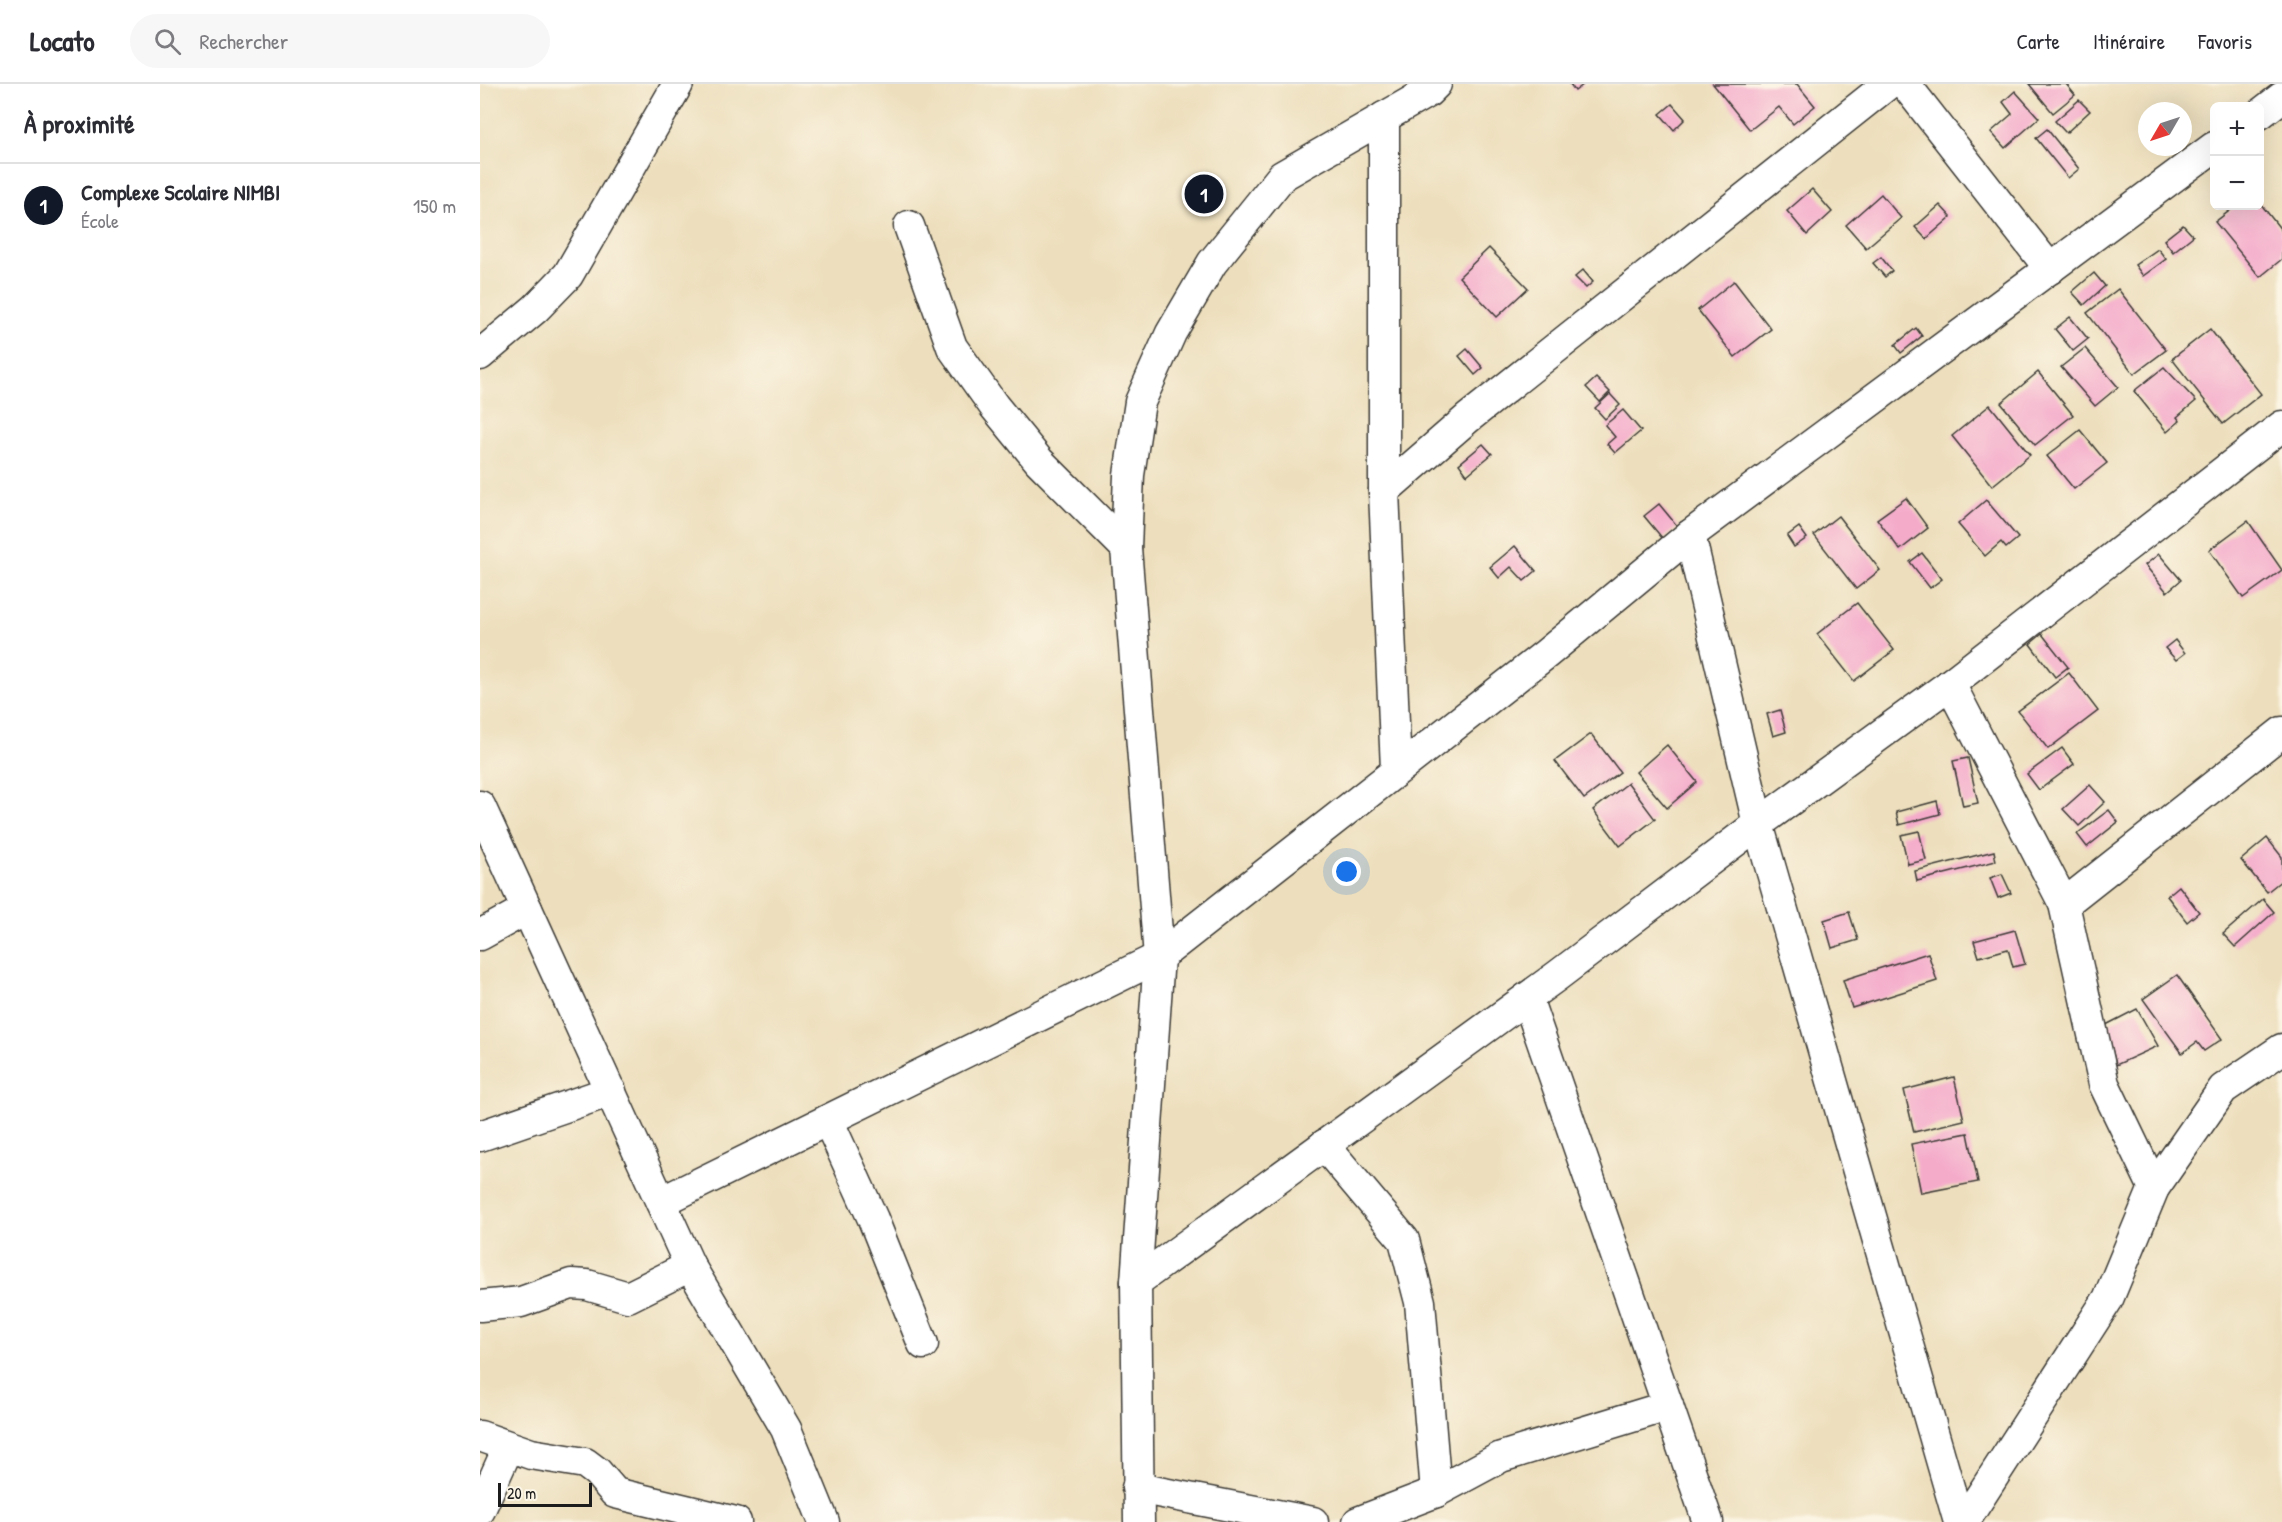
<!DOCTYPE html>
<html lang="fr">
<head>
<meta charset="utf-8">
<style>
	:root { --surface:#fff; --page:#f7f7f7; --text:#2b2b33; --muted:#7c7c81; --line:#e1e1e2; --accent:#111827 }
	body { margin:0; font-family:"Patrick Hand",sans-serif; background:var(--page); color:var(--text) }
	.controls { position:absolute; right:18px; top:18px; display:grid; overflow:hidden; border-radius:9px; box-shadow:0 6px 24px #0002 }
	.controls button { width:54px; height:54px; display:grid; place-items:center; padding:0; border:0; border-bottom:2px solid var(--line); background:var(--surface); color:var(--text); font:30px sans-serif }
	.compass { position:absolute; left:1658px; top:18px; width:54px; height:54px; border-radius:50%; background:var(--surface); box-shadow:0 6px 24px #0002; rotate:231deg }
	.scale { position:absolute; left:18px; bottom:15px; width:94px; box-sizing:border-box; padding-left:6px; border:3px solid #1c1c1c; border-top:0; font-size:16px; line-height:21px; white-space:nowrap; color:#1c1c1c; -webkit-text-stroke:4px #fcf5e5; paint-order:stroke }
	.you { position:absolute; left:867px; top:788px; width:21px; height:21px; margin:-15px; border:4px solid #fff; border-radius:50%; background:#1a73e8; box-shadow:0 0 0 9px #1a73e833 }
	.badge { display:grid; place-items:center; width:39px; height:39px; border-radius:50%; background:var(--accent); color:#fff; font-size:20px; font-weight:700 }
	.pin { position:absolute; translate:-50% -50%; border:3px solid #fff; box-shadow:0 2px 6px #0006 }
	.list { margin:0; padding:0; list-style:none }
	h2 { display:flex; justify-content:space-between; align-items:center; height:78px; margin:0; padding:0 24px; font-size:26px }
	h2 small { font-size:20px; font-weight:400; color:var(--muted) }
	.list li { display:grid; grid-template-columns:39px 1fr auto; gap:18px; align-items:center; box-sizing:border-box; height:84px; padding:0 24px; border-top:2px solid var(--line) }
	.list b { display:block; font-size:22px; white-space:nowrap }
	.list p { margin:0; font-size:20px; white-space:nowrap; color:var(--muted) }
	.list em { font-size:20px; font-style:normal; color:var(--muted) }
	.icon { flex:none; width:33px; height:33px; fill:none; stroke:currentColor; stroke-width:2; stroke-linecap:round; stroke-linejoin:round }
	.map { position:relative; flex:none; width:1802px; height:1438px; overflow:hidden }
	header { display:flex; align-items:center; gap:36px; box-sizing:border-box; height:84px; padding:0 30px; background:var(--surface); border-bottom:2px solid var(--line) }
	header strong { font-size:28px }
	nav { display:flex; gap:33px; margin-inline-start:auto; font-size:21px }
	.search { width:420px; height:54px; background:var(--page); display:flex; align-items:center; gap:15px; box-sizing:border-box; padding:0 21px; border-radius:33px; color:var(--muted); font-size:22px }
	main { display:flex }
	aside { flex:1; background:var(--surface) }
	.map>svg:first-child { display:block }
	.building { fill:#f4abca }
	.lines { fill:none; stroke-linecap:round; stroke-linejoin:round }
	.street-casing { stroke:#3b3934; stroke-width:33 }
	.street { stroke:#fff; stroke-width:30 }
</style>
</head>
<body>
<header>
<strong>Locato</strong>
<div class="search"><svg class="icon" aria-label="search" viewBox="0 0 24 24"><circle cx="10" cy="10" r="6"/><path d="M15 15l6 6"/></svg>Rechercher</div>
<nav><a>Carte</a><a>Itinéraire</a><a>Favoris</a></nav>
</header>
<main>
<aside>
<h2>À proximité<small></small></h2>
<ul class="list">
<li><span class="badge">1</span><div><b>Complexe Scolaire NIMBI</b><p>École</p></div><em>150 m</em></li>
</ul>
</aside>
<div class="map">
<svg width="1802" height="1438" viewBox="0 0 1802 1438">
	<rect width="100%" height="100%" fill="#fcf5e5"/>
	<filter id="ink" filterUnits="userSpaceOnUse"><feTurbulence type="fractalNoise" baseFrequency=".0167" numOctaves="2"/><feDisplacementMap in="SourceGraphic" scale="12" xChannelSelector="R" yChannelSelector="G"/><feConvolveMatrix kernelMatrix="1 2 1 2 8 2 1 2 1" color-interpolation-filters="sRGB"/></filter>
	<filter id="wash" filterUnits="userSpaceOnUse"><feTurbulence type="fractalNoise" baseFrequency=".008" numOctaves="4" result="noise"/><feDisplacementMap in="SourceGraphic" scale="24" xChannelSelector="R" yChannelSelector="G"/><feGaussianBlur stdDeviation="1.35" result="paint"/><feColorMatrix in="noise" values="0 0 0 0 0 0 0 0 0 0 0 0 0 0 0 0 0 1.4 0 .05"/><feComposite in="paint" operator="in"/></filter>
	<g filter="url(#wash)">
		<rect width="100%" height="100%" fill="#eddfbd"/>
		<g id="blocks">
			<!-- building -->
			<g class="building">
				<path d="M1090,0H1104L1095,7Z"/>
				<path d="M1233,0H1317L1335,22L1313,40L1299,23L1270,46Z"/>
				<path d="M1549,0H1586L1595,11L1573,29Z"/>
				<path d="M1535,7L1559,34L1525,64L1511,48L1532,30L1523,18Z"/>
				<path d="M1599,16L1610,27L1586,49L1575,37Z"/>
				<path d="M1192,20L1205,35L1194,46L1180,30Z"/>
				<path d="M1567,45L1599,85L1588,94L1556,54Z"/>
				<path d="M1332,105L1352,128L1327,151L1307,127Z"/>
				<path d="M1401,110L1421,134L1386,164L1366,141Z"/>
				<path d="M1780,119L1802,147V175L1780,193L1735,138L1756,122H1780Z"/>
				<path d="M1460,121L1471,133L1446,155L1435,143Z"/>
				<path d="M1703,141L1713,152L1693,168L1684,156Z"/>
				<path d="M1009,164L1048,204L1017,233L979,193Z"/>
				<path d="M1678,165L1686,175L1663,192L1655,181Z"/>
				<path d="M1401,173L1412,187L1405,193L1393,179Z"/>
				<path d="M1103,186L1113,198L1106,204L1095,193Z"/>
				<path d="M1614,189L1625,202L1604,221L1592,208Z"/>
				<path d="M1254,197L1291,245L1255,273L1218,226Z"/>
				<path d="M1638,205L1686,266L1654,290L1607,229Z"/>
				<path d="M1590,233L1608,255L1593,267L1575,245Z"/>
				<path d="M1436,244L1442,252L1421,269L1415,261Z"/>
				<path d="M1730,245L1781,310L1743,340L1692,275Z"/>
				<path d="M1605,264L1638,303L1615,322L1581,283Z"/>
				<path d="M987,265L1003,284L995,291L979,272Z"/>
				<path d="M1684,283L1716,317L1697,333L1700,337L1687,348L1654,307Z"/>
				<path d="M1558,288L1593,331L1555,361L1521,319Z"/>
				<path d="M1116,294L1130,308L1120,318L1106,303Z"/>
				<path d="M1130,310L1140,321L1125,335L1115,324Z"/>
				<path d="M1510,321L1550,371L1512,402L1472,352Z"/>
				<path d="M1143,326L1161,347L1135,369L1127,360L1135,353L1125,341Z"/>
				<path d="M1600,346L1627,379L1594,405L1567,372Z"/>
				<path d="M1003,360L1012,370L987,391L979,380Z"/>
				<path d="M1426,414L1448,444L1420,466L1397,435Z"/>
				<path d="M1506,416L1538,454L1526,464L1521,458L1505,472L1478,440Z"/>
				<path d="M1179,420L1198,443L1183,455L1164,432Z"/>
				<path d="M1358,432L1400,486L1376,505L1334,451Z"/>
				<path d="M1768,437L1802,486L1763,514L1729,466Z"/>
				<path d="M1319,443L1327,454L1314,463L1307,452Z"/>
				<path d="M1035,462L1056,487L1044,497L1031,483L1019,494L1010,483Z"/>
				<path d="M1442,469L1462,495L1450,504L1430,478Z"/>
				<path d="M1679,470L1701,496L1687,508L1665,481Z"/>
				<path d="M1377,519L1414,566L1374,597L1337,550Z"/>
				<path d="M1562,550L1588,583L1575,593L1550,560Z"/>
				<path d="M1695,556L1705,569L1696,576L1685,564Z"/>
				<path d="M1589,589L1618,627L1568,665L1538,627Z"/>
				<path d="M1300,626L1306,648L1293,652L1287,630Z"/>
				<path d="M1111,650L1140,688L1104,715L1075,677Z"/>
				<path d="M1187,661L1217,698L1187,724L1156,688Z"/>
				<path d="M1582,664L1594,680L1559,706L1547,690Z"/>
				<path d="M1488,674L1498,719L1483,722L1473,677Z"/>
				<path d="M1148,699L1175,735L1140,762L1113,726Z"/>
				<path d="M1610,701L1625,718L1599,742L1583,725Z"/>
				<path d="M1457,717L1460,730L1419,741L1416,728Z"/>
				<path d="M1629,726L1638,738L1607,763L1597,750Z"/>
				<path d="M1439,747L1446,776L1428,780L1421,751Z"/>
				<path d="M1787,754L1802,773V796L1787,808L1761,776Z"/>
				<path d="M1514,767L1516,777L1437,797L1435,787Z"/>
				<path d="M1522,790L1531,809L1518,814L1510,794Z"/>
				<path d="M1699,802L1719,828L1707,838L1687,812Z"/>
				<path d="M1783,815L1794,828L1755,863L1743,850Z"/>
				<path d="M1369,828L1378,856L1352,864L1344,836Z"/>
				<path d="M1535,846L1545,880L1533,883L1528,865L1499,873L1494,857Z"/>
				<path d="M1448,869L1457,897L1372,924L1363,896Z"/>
				<path d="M1697,891L1742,955L1724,967L1717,958L1702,969L1663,915Z"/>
				<path d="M1657,925L1678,962L1636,981L1626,941Z"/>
				<path d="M1474,993L1484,1036L1434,1048L1424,1006Z"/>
				<path d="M1488,1049L1498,1098L1441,1109L1431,1060Z"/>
			</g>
		</g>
	</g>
	<g filter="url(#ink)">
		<use href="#blocks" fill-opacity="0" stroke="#3b3934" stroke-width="1.5"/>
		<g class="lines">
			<!-- street casing -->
			<g class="street-casing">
				<g id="street">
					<path d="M1425,0L1570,185"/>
					<path d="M1780,30L1802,13"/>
					<path d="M904,33V407L916,685"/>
					<path d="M429,142L472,263L514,322L559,377L646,464"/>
					<path d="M0,271L55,225L88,191L198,0"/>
					<path d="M904,407L988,334L1408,0"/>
					<path d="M1210,451L1278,740L1479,1438"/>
					<path d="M1470,600L1584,820L1624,1000L1674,1104"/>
					<path d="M0,722L210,1182L306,1345L344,1438"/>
					<path d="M1584,820L1802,648"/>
					<path d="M0,851L47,825"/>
					<path d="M1047,914L1228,1438"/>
					<path d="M348,1036L393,1135L443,1260"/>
					<path d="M0,1052L131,1007"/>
					<path d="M844,1061L924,1156L940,1218L956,1408"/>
					<path d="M181,1118L679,873L1066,570L1210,451L1734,63"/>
					<path d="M656,1198L1077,892L1278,740L1470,600L1802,342"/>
					<path d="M0,1222L41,1218L91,1200L107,1201L148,1213L210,1182"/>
					<path d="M0,1352L51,1370L105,1379L117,1388L135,1409L256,1438"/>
					<path d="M657,1404L833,1438"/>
					<path d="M0,1426L28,1364"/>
					<path d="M659,1438L656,1198L679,873L646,464L649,391L660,318L691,249L732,179L802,92L948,8L956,0"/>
					<path d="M878,1438L956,1408L1021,1373L1188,1322"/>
					<path d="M1484,1438L1628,1215L1674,1104L1743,1005L1802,965"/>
				</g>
			</g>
			<!-- street -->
			<use href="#street" class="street"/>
		</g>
	</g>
</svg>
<div class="controls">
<button>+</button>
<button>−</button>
</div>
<svg class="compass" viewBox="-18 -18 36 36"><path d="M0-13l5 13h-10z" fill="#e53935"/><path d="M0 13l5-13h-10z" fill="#7c7c81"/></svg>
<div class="scale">20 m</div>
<div class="you"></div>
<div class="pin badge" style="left:724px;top:110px">1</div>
</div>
</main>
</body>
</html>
